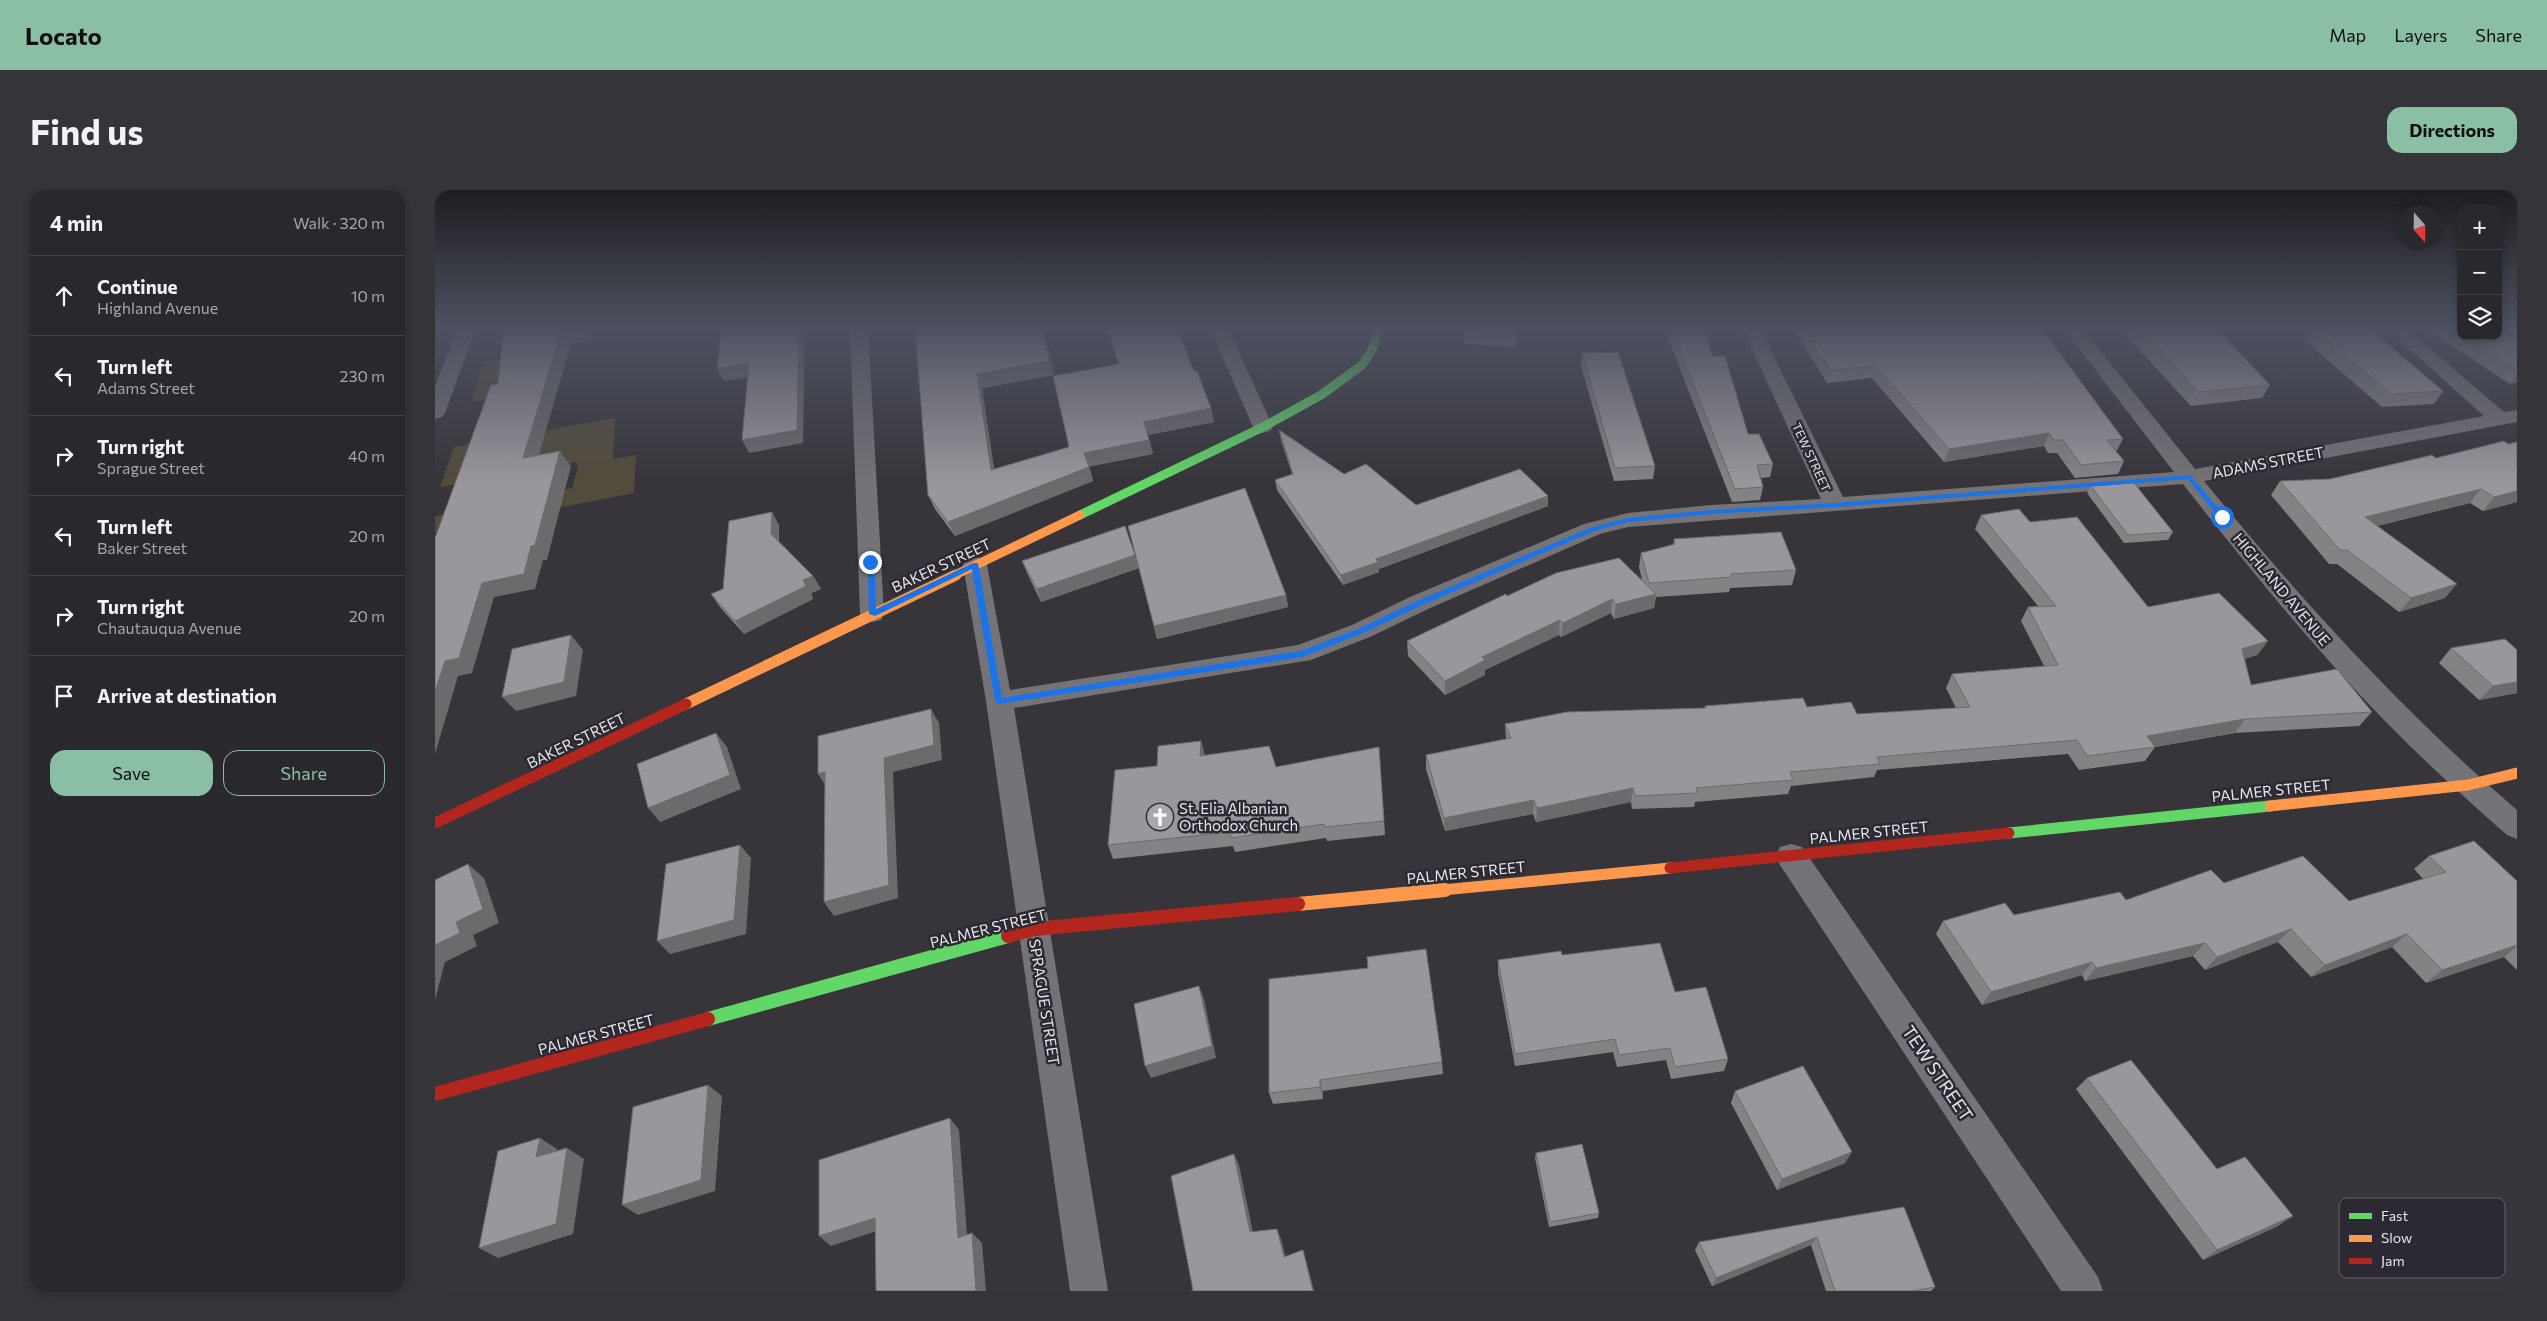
<!DOCTYPE html>
<html lang="en">
<head>
<meta charset="utf-8">
<style>
	:root { --surface:#29282c; --page:#353438; --text:#f1f3f6; --muted:#a5a6a9; --line:#454448; --accent:#8abfa5 }
	body { margin:0; font-family:Commissioner,sans-serif; background:var(--page); color:var(--text) }
	.controls { position:absolute; right:15px; top:15px; display:grid; overflow:hidden; border-radius:10px; box-shadow:0 2px 8px #0003 }
	.controls button { width:45px; height:45px; display:grid; place-items:center; padding:0; border:0; border-bottom:1px solid var(--line); background:var(--surface); color:var(--text); font:25px sans-serif }
	.compass { position:absolute; left:1962px; top:15px; width:45px; height:45px; border-radius:50%; background:var(--surface); box-shadow:0 2px 8px #0003; rotate:160deg }
	.stop { position:absolute; width:15px; height:15px; margin:-11px; border:4px solid #1a73e8; border-radius:50%; background:#fff }
	.stop.end { background:#1a73e8; border-color:#fff; box-shadow:0 1px 5px #0008 }
	.list { margin:0; padding:0; list-style:none }
	h2 { display:flex; justify-content:space-between; align-items:center; height:65px; margin:0; padding:0 20px; font-size:21px }
	h2 small { font-size:16px; font-weight:400; color:var(--muted) }
	.list li { display:grid; grid-template-columns:32px 1fr auto; gap:15px; align-items:center; box-sizing:border-box; height:80px; padding:0 20px; border-top:1px solid var(--line) }
	.list b { display:block; font-size:19px; white-space:nowrap }
	.list p { margin:0; font-size:16px; white-space:nowrap; color:var(--muted) }
	.list em { font-size:16px; font-style:normal; color:var(--muted) }
	.actions { display:flex; gap:10px; padding:15px 20px }
	.actions a { flex:1; padding:11px 0; border:1px solid var(--accent); border-radius:15px; text-align:center; font-size:18px; color:var(--accent) }
	.actions .main { background:var(--accent); color:#111 }
	.icon { flex:none; width:28px; height:28px; fill:none; stroke:currentColor; stroke-width:2; stroke-linecap:round; stroke-linejoin:round }
	.map { position:relative; flex:none; width:2082px; height:1101px; overflow:hidden; border-radius:15px }
	header { display:flex; align-items:center; gap:30px; box-sizing:border-box; height:70px; padding:0 25px; background:var(--accent); color:#111 }
	header strong { font-size:24px }
	nav { display:flex; gap:28px; margin-inline-start:auto; font-size:18px }
	.intro { display:flex; align-items:center; justify-content:space-between; box-sizing:border-box; height:120px; padding:0 30px }
	h1 { margin:0; font-size:35px }
	.button { padding:12px 22px; border-radius:15px; background:var(--accent); color:#111; font-size:18px; font-weight:700 }
	main { display:flex; gap:30px; padding:0 30px }
	aside { flex:1; background:var(--surface); border-radius:15px; box-shadow:0 2px 8px #0003 }
	.map>svg:first-child { display:block }
	.green { fill:#534b3b }
	.lines { fill:none; stroke-linecap:round; stroke-linejoin:round }
	.street { fill:#747377; fill-rule:evenodd }
	.fast-far2 { stroke:#63d668; stroke-width:9 }
	.fast-far1 { stroke:#63d668; stroke-width:11 }
	.fast { stroke:#63d668; stroke-width:14 }
	.slow-far2 { stroke:#ff974d; stroke-width:9 }
	.slow-far1 { stroke:#ff974d; stroke-width:11 }
	.slow { stroke:#ff974d; stroke-width:14 }
	.jam-far1 { stroke:#b3261e; stroke-width:11 }
	.jam { stroke:#b3261e; stroke-width:14 }
	.wall { fill:#848285 }
	.shaded-wall { fill:#6b6a6c }
	.building { fill:#99979b; stroke:#6b6a6c }
	.route { fill:#1a73e8 }
	.labels { text-anchor:middle; dominant-baseline:central; stroke-width:5; stroke-linejoin:round; paint-order:stroke }
	.far-street-label { font-size:12px; fill:#e6e4e9; stroke:#2c2932 }
	.street-label { font-size:15px; fill:#e6e4e9; stroke:#2c2932 }
	.poi-label { font-size:15px; fill:#e6e4e9; stroke:#2c2932; text-anchor:start }
	.near-street-label { font-size:18px; fill:#e6e4e9; stroke:#2c2932 }
	.key { fill:#2c2932; stroke:#646169; stroke-width:1 }
	.key-label { font-size:14px; fill:#e6e4e9 }
</style>
</head>
<body>
<header>
<strong>Locato</strong>
<nav><a>Map</a><a>Layers</a><a>Share</a></nav>
</header>
<div class="intro"><h1>Find us</h1><a class="button">Directions</a></div>
<main>
<aside>
<h2>4 min<small>Walk · 320 m</small></h2>
<ul class="list">
<li><svg class="icon" aria-label="ahead" viewBox="0 0 24 24"><path d="M12 20V5M6 11l6-6 6 6"/></svg><div><b>Continue</b><p>Highland Avenue</p></div><em>10 m</em></li>
<li><svg class="icon" aria-label="left" viewBox="0 0 24 24"><path d="M17 20v-9H6M10 6l-5 5 5 5"/></svg><div><b>Turn left</b><p>Adams Street</p></div><em>230 m</em></li>
<li><svg class="icon" aria-label="right" viewBox="0 0 24 24"><path d="M7 20v-9h11M14 6l5 5-5 5"/></svg><div><b>Turn right</b><p>Sprague Street</p></div><em>40 m</em></li>
<li><svg class="icon" aria-label="left" viewBox="0 0 24 24"><path d="M17 20v-9H6M10 6l-5 5 5 5"/></svg><div><b>Turn left</b><p>Baker Street</p></div><em>20 m</em></li>
<li><svg class="icon" aria-label="right" viewBox="0 0 24 24"><path d="M7 20v-9h11M14 6l5 5-5 5"/></svg><div><b>Turn right</b><p>Chautauqua Avenue</p></div><em>20 m</em></li>
<li><svg class="icon" aria-label="arrive" viewBox="0 0 24 24"><path d="M6 21V4h12l-3 4 3 4H6"/></svg><div><b>Arrive at destination</b></div></li>
</ul>
<div class="actions"><a class="main">Save</a><a>Share</a></div>
</aside>
<div class="map">
<svg width="2082" height="1101" viewBox="0 0 2082 1101">
	<rect width="100%" height="100%" fill="#37353a"/>
	<!-- green -->
	<g class="green">
		<path d="M129,158L114,199L36,212L49,172Z"/>
		<path d="M180,228L178,269L201,265L199,303L0,342V326L137,298L143,277L141,272L5,297L19,257Z"/>
	</g>
	<g class="lines">
		<!-- street -->
		<g class="street">
			<path d="M23,138H41L10,223L7,227L0,229V196Z"/>
			<path d="M415,138H433L449,424L446,430L437,432L428,430L425,424Z"/>
			<path d="M775,138H793L838,237L835,241L828,243L821,241L818,237Z"/>
			<path d="M1307,138H1325L1408,307L1739,282L1628,138H1647L1760,279L2049,226L1951,138H1971L2069,222L2082,220V232L1769,291C1865,409 1966,520 2082,620V649L2072,645C2030,608 1989,571 1950,531C1878,457 1812,376 1748,294L1193,337L1165,344L993,419L935,447L876,470L579,518L673,1101H635L551,511L528,375L532,369L540,367L548,369L552,375L575,500L863,455L917,435L975,407L1149,334L1193,323L1276,315L1386,309Z"/>
			<path d="M1356,654L1367,657L1663,1087L1668,1101H1626L1345,675L1341,666L1345,657Z"/>
		</g>
		<!-- fast-far2 -->
		<path class="fast-far2" d="M645,325L828,237L886,205L927,175L937,160L943,138"/>
		<!-- fast-far1 -->
		<path class="fast-far1" d="M1574,643L1835,616"/>
		<!-- fast -->
		<path class="fast" d="M273,829L573,746"/>
		<!-- slow-far2 -->
		<path class="slow-far2" d="M518,386L645,325"/>
		<!-- slow-far1 -->
		<g class="slow-far1">
			<path d="M251,514L521,385"/>
			<path d="M1835,616L2033,595L2082,583"/>
			<path d="M997,701L1235,678"/>
		</g>
		<!-- slow -->
		<path class="slow" d="M863,714L1010,700"/>
		<!-- jam-far1 -->
		<g class="jam-far1">
			<path d="M0,633L251,514"/>
			<path d="M1235,678L1574,643"/>
		</g>
		<!-- jam -->
		<g class="jam">
			<path d="M573,746L599,739L863,714"/>
			<path d="M0,904L273,829"/>
		</g>
	</g>
	<!-- wall -->
	<g class="wall">
		<path d="M480,138H608L619,185L547,198L559,279L634,257L683,174L672,138H742L779,232L713,245L718,264L654,276L658,291L520,346L500,319L493,305Z"/>
		<path d="M1083,138L1081,157L1029,154V141Z"/>
		<path d="M1229,138H1269L1277,166L1313,244L1338,274L1335,287L1325,288L1328,297L1325,310L1297,312Z"/>
		<path d="M1358,138H1606L1688,249L1681,262L1689,271L1683,284L1640,288L1622,263H1613L1609,256L1509,272L1437,188L1392,193Z"/>
		<path d="M1684,138H1781L1835,195L1827,208L1756,216Z"/>
		<path d="M1868,138H1934L2008,201L1999,214L1947,217L1869,150L1873,143Z"/>
		<path d="M1989,138H2026V146H2063L2082,139V192L2075,194Z"/>
		<path d="M1147,163L1220,276L1218,289L1179,291L1146,176Z"/>
		<path d="M844,240L909,284L981,315L1113,306V316L944,379V382L908,395L842,300L840,290L857,284L846,250Z"/>
		<path d="M2001,268L2082,312L2048,321L2035,313L1942,336L2010,408L1964,422L1902,374H1894L1836,305L1845,291L1895,289Z"/>
		<path d="M1656,296L1738,342L1733,350L1689,353L1652,303Z"/>
		<path d="M1546,325L1595,332L1713,417L1833,451L1822,465L1809,469L1816,495L1937,522L1924,536L1800,543L1720,557L1710,571L1644,580L1633,564L1442,580L1439,587L1356,596L1353,604L1260,612L1259,617L1197,619L1196,612L1101,632L1098,624L1010,641L991,579V565L1071,549L1070,534L1269,518L1270,516L1372,517L1422,524L1521,518L1511,498L1517,484L1609,476L1586,431L1593,417L1603,416L1540,339Z"/>
		<path d="M344,335V351L378,386L386,399L376,403L378,409L309,444L285,417L276,404L288,399Z"/>
		<path d="M1239,349L1361,380L1357,395L1295,398L1294,402L1221,407L1219,418L1179,429L1176,423L1126,447L1124,445L1050,480V485L1010,505L973,466L972,451L1072,406L1207,390L1204,377L1206,363L1238,355Z"/>
		<path d="M702,370L851,405L853,417L722,449L704,378L606,412L592,383L587,371Z"/>
		<path d="M2016,458L2082,460V503L2044,510L2004,473Z"/>
		<path d="M770,565L841,577L945,571L950,645L892,651L891,648L800,662L798,656L678,669L673,655L722,576Z"/>
		<path d="M1994,666L2082,691V780L2069,767L1991,793L1957,757L1876,787L1843,752L1770,780L1758,766L1650,791L1647,785L1547,815L1501,744L1508,731L1579,725L1691,710L1914,711L1988,689L1979,679Z"/>
		<path d="M1127,765L1240,802L1293,869L1289,881L1236,889L1231,870L1182,877L1178,862L1080,876L1063,783V770Z"/>
		<path d="M933,778L1007,872L1008,884L888,901V909L838,914L834,903Z"/>
		<path d="M1652,888L1782,979L1843,1036L1768,1070L1641,899Z"/>
		<path d="M1300,901L1410,973L1342,1000L1296,913Z"/>
		<path d="M1101,963L1164,1023L1163,1028L1114,1037L1100,968Z"/>
		<path d="M1469,1017L1500,1097L1496,1101H1391L1376,1055L1277,1096L1260,1060L1264,1052Z"/>
	</g>
	<!-- shaded-wall -->
	<g class="shaded-wall">
		<path d="M137,138H156L155,150L136,153L99,282L88,268L127,139Z"/>
		<path d="M364,138H370L368,253L314,263L307,250Z"/>
		<path d="M607,138H608L619,185L547,198L561,294L556,280L542,184Z"/>
		<path d="M1082,138H1083L1081,157V143Z"/>
		<path d="M314,173L320,186L289,191L282,179Z"/>
		<path d="M2082,184V192L2075,194Z"/>
		<path d="M776,218L779,232L712,245L709,232Z"/>
		<path d="M1614,243L1609,256L1509,272L1514,259Z"/>
		<path d="M714,250L718,264L653,277L649,263Z"/>
		<path d="M125,261L136,276L112,370H108L100,399L59,407L37,483L23,486L0,564V502L10,471L47,393L96,356Z"/>
		<path d="M654,277L658,291L520,346L513,332Z"/>
		<path d="M2046,299L2035,313L1920,341L1930,327Z"/>
		<path d="M2082,301V312L2048,321L2059,307Z"/>
		<path d="M1113,306V316L944,379V382L908,395L906,385L941,369Z"/>
		<path d="M337,322L344,335L343,356L336,344Z"/>
		<path d="M700,365L704,378L606,412L602,399Z"/>
		<path d="M378,386L386,399L376,403L378,409L309,444L300,431L368,390Z"/>
		<path d="M2022,394L2010,408L1964,422L1976,408Z"/>
		<path d="M1221,404L1219,418L1179,429L1181,414Z"/>
		<path d="M851,405L853,417L722,449L719,436Z"/>
		<path d="M1177,409L1176,423L1126,447L1128,433Z"/>
		<path d="M1125,430L1124,445L1050,480V485L1010,505V491L1047,467Z"/>
		<path d="M136,445L148,460L141,506L81,521L67,507Z"/>
		<path d="M1833,451L1822,465L1797,473L1807,459Z"/>
		<path d="M2082,492V503L2044,510L2058,496Z"/>
		<path d="M496,519L504,533L507,570L458,582L463,708L399,726L389,712L449,568Z"/>
		<path d="M1810,529L1800,543L1714,558L1712,546Z"/>
		<path d="M281,543L292,557L306,599L225,632L213,618Z"/>
		<path d="M766,551L770,565L765,566Z"/>
		<path d="M390,582L392,598L383,584Z"/>
		<path d="M1198,598L1196,612L1101,632L1102,618Z"/>
		<path d="M1099,610L1098,624L1010,641L1009,628Z"/>
		<path d="M305,655L316,668L311,744L235,764L222,751Z"/>
		<path d="M33,674L49,688L64,733L38,745L42,756L10,772L0,810V755L21,732Z"/>
		<path d="M1856,739L1843,752L1770,780L1782,767Z"/>
		<path d="M1972,744L1957,757L1876,787L1890,775Z"/>
		<path d="M1770,753L1758,766L1650,791L1661,778Z"/>
		<path d="M2082,755V756L2069,767L1991,793L2007,780Z"/>
		<path d="M1657,772L1647,785L1547,815L1556,802Z"/>
		<path d="M764,796L769,809L781,868L716,888L710,876Z"/>
		<path d="M885,890L888,901V909L885,897Z"/>
		<path d="M273,895L287,906L280,1001L203,1025L187,1015Z"/>
		<path d="M515,928L524,940L533,1057L523,1048Z"/>
		<path d="M105,948L122,959L119,978L101,967Z"/>
		<path d="M132,958L149,969L138,1044L63,1068L44,1058Z"/>
		<path d="M1417,962L1410,973L1342,1000L1347,989Z"/>
		<path d="M799,964L804,975L820,1052L815,1042Z"/>
		<path d="M1858,1026L1843,1036L1768,1070L1782,1060Z"/>
		<path d="M440,1028L451,1038L396,1056L384,1046Z"/>
		<path d="M842,1039L846,1049L853,1076L849,1067Z"/>
		<path d="M537,1043L547,1053L551,1101H541Z"/>
		<path d="M1382,1047L1376,1055L1277,1096L1281,1088Z"/>
		<path d="M868,1060L871,1070L879,1101H878Z"/>
	</g>
	<!-- building -->
	<g class="building">
		<path d="M69,138H137L127,139L88,268L125,261L100,355L96,356L89,384L47,393L24,468L10,471L0,502V348L56,195L63,194Z"/>
		<path d="M287,138H364L362,240L307,250L314,173L282,179Z"/>
		<path d="M480,138H607L614,171L542,184L556,280L634,257L618,186L684,174L673,138H742L759,181H762L776,218L709,232L714,250L649,263L654,277L513,332L493,305Z"/>
		<path d="M1030,138H1082L1081,143L1029,141Z"/>
		<path d="M1236,138H1269L1277,166H1290L1313,244H1324L1338,274L1322,275L1328,297L1300,299Z"/>
		<path d="M1368,138H1606L1688,249L1672,250L1689,271L1646,275L1628,250H1619L1614,243L1514,259L1441,176L1395,180Z"/>
		<path d="M1703,138H1781L1835,195L1764,202Z"/>
		<path d="M1877,138H1934L2008,201L1956,204Z"/>
		<path d="M2015,138H2026V144Z"/>
		<path d="M2063,138H2079L2082,139V180L2029,146H2063Z"/>
		<path d="M1183,162L1220,276L1180,278L1147,163Z"/>
		<path d="M844,240L909,284L931,274L981,315L1085,279L1113,306L941,369L943,372L906,385L840,290L858,284Z"/>
		<path d="M2069,251L2073,254L2082,252V301L2059,307L2046,299L1930,327L2022,394L1976,408L1912,360H1905L1845,291L1895,289L1997,265L2001,268Z"/>
		<path d="M1699,293L1738,342L1693,345L1656,296Z"/>
		<path d="M810,298L851,405L719,436L693,336Z"/>
		<path d="M1584,319L1595,332L1642,327L1713,417L1784,403L1833,451L1807,459L1816,495L1902,479L1937,522L1810,529L1712,546L1720,557L1652,566L1642,550L1442,567L1445,574L1355,582L1358,590L1261,598L1262,603L1200,606L1198,598L1102,618L1099,610L1009,628L991,565L1076,548L1070,534L1132,522L1271,518L1270,516L1368,508L1372,517L1416,512L1422,524L1535,517L1517,484L1623,475L1593,417L1621,416L1546,325Z"/>
		<path d="M337,322L336,344L378,386L368,390L371,396L300,431L276,404L288,399L294,331Z"/>
		<path d="M690,336L700,365L602,399L587,371Z"/>
		<path d="M1346,342L1361,380L1296,384L1297,387L1214,393L1206,363L1240,354L1239,349Z"/>
		<path d="M1184,368L1221,404L1181,414L1177,409L1128,433L1125,430L1047,467L1050,470L1010,491L972,451L1071,404L1072,406L1121,383Z"/>
		<path d="M136,445L129,492L67,507L77,459Z"/>
		<path d="M2070,449L2082,460V492L2058,496L2016,458Z"/>
		<path d="M496,519L499,555L449,568L454,695L389,712L390,582L383,584V546Z"/>
		<path d="M281,543L295,585L213,618L202,574Z"/>
		<path d="M766,551L765,566L834,556L841,577L944,557L949,631L889,637V634L796,648V642L673,655L680,580L722,576L723,556Z"/>
		<path d="M2039,651L2082,691V755L2007,780L1972,744L1890,775L1856,739L1782,767L1770,753L1661,778L1657,772L1556,802L1508,731L1570,713L1579,725L1685,702L1691,710L1776,680L1789,693L1868,666L1914,711L2011,682L1994,666Z"/>
		<path d="M305,655L299,730L222,751L231,674Z"/>
		<path d="M33,674L48,719L21,732L25,743L0,755V690Z"/>
		<path d="M1225,753L1240,802L1271,797L1293,869L1240,877L1235,858L1184,865L1180,849L1080,864L1063,770L1126,761L1127,765Z"/>
		<path d="M991,759L1007,872L885,890V897L834,903V789L933,778L932,767Z"/>
		<path d="M764,796L777,856L710,876L699,814Z"/>
		<path d="M1696,870L1782,979L1810,967L1858,1026L1782,1060L1652,888Z"/>
		<path d="M1368,876L1417,962L1347,989L1300,901Z"/>
		<path d="M273,895L266,990L187,1015L198,917Z"/>
		<path d="M515,928L523,1048L537,1043L541,1101H441L440,1028L384,1046V970Z"/>
		<path d="M105,948L101,967L132,958L121,1034L44,1058L63,961Z"/>
		<path d="M1147,954L1164,1023L1115,1032L1101,963Z"/>
		<path d="M799,964L815,1042L842,1039L849,1067L868,1060L878,1101H756L758,1100L736,986Z"/>
		<path d="M1469,1017L1500,1097L1477,1101H1400L1382,1047L1281,1088L1264,1052Z"/>
	</g>
	<!-- sky -->
	<linearGradient id="sky" x2="0" y2="1"><stop stop-color="#1e1d20"/><stop offset="0.47" stop-color="#4d5160"/><stop offset="1" stop-color="#4d5160" stop-opacity="0"/></linearGradient>
	<rect width="2082" height="292" fill="url(#sky)"/>
	<!-- route -->
	<path class="route" d="M1755,285L1790,326V329H1785L1753,289L1400,317L1276,324L1193,332L1159,341L987,415L928,443L867,467L564,514L560,511L537,379L440,426L434,424L433,371L439,372L441,419L538,373H543L567,508L866,461L923,439L982,411L1155,338L1193,328L1276,320L1400,313Z"/>
	<!-- icons -->
	<defs>
		<g id="church-disc" transform="scale(1.4375)"><circle r="9.5" fill="#a9a7ac" stroke="#2c2932"/><path d="M-1.2-6h2.4v3.5h3.3v2.4h-3.3V6h-2.4V-.1h-3.3v-2.4h3.3Z" fill="#fff"/></g>
	</defs>
	<g fill-rule="evenodd">
		<use href="#church-disc" x="725" y="627"/>
	</g>
	<g class="labels">
		<!-- far-street labels -->
		<g class="far-street-label">
			<text transform="translate(1377 267) rotate(65)">TEW STREET</text>
		</g>
		<!-- street labels -->
		<g class="street-label">
			<text transform="translate(1833 272) rotate(-11)">ADAMS STREET</text>
			<text transform="translate(506 375) rotate(-25)">BAKER STREET</text>
			<text transform="translate(1847 399) rotate(50)">HIGHLAND AVENUE</text>
			<text transform="translate(141 550) rotate(-26)">BAKER STREET</text>
			<text transform="translate(1836 600) rotate(-6)">PALMER STREET</text>
			<text transform="translate(1434 642) rotate(-6)">PALMER STREET</text>
			<text transform="translate(1031 682) rotate(-6)">PALMER STREET</text>
			<text transform="translate(553 738) rotate(-14)">PALMER STREET</text>
			<text transform="translate(610 812) rotate(81)">SPRAGUE STREET</text>
			<text transform="translate(161 844) rotate(-15)">PALMER STREET</text>
		</g>
		<!-- poi labels -->
		<g class="poi-label">
			<text x="744" y="618">St. Elia Albanian<tspan x="744" dy="17">Orthodox Church</tspan></text>
		</g>
		<!-- near-street labels -->
		<g class="near-street-label">
			<text transform="translate(1503 883) rotate(56)">TEW STREET</text>
		</g>
	</g>
	<!-- legend -->
	<rect x="1904" y="1008" width="166" height="80" rx="8" class="key"/>
	<rect x="1914" y="1023" width="23" height="6" fill="#63d668"/>
	<rect x="1914" y="1045" width="23" height="7" fill="#ff974d"/>
	<rect x="1914" y="1068" width="23" height="6" fill="#b3261e"/>
	<g class="key-label">
		<text x="1946" y="1031">Fast</text>
		<text x="1946" y="1053">Slow</text>
		<text x="1946" y="1076">Jam</text>
	</g>
</svg>
<div class="controls">
<button>+</button>
<button>−</button>
<button><svg class="icon" aria-label="layers" viewBox="0 0 24 24"><path d="M12 4l9 5-9 5-9-5zM3 14l9 5 9-5"/></svg></button>
</div>
<svg class="compass" viewBox="-18 -18 36 36"><path d="M0-13l5 13h-10z" fill="#e53935"/><path d="M0 13l5-13h-10z" fill="#a5a6a9"/></svg>
<div class="stop" style="left:1787px;top:327px"></div>
<div class="stop end" style="left:435px;top:372px"></div>
</div>
</main>
</body>
</html>
